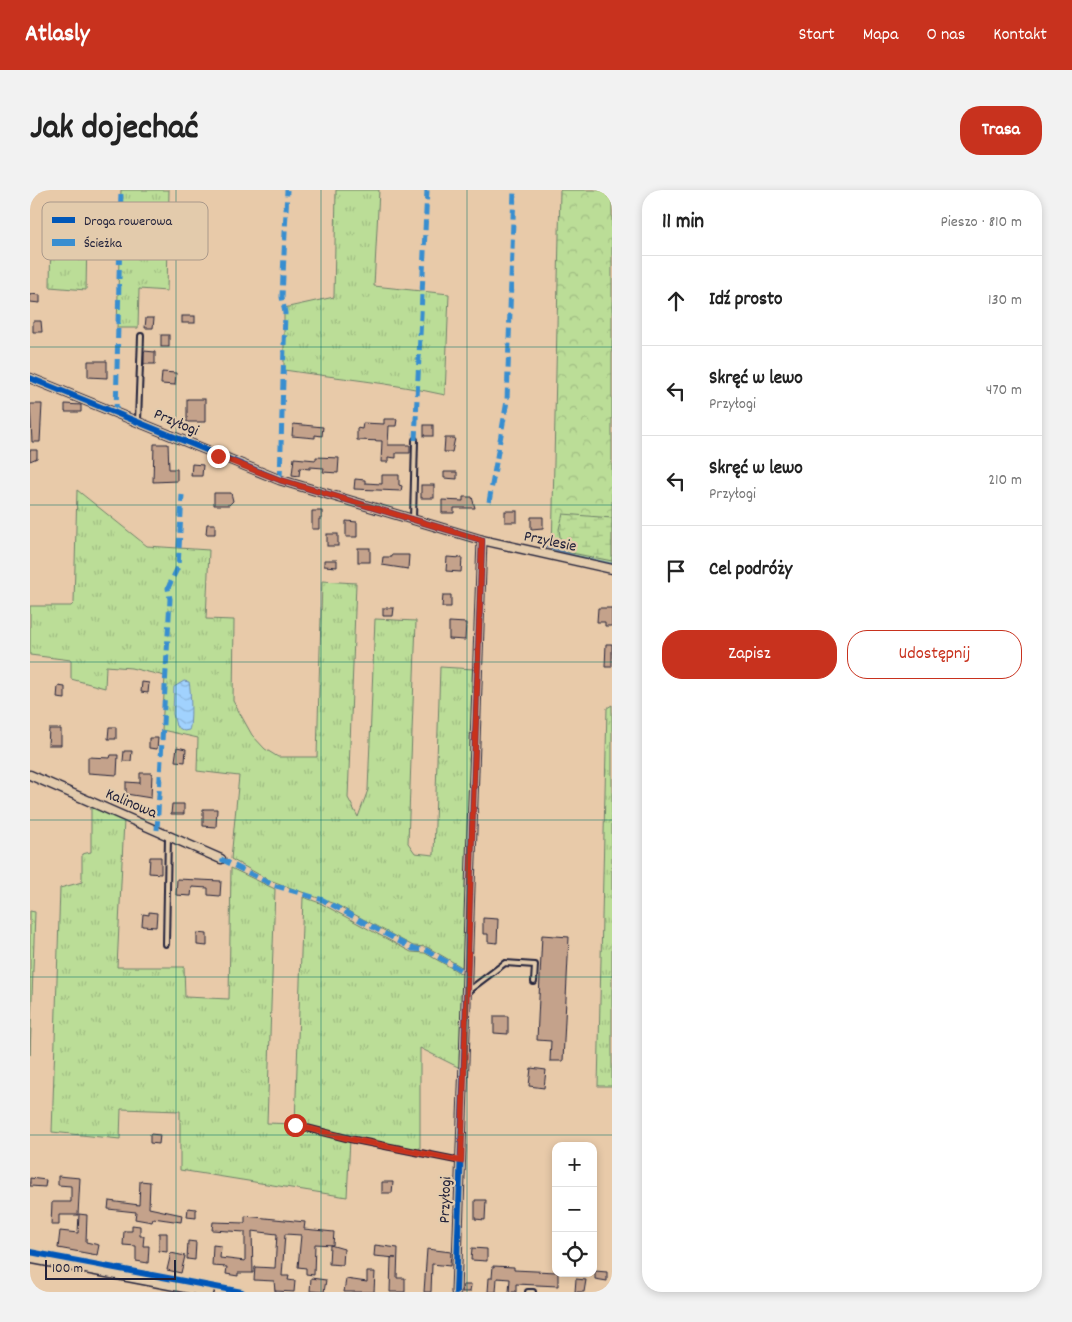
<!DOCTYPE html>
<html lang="pl">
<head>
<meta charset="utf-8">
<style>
	:root { --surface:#fff; --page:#f2f2f2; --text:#222; --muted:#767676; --line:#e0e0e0; --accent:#c8321e }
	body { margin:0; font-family:Dekko,sans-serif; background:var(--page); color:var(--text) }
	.controls { position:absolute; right:15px; bottom:15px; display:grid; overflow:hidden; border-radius:10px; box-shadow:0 2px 8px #0003 }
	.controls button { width:45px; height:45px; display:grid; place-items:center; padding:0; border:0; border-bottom:1px solid var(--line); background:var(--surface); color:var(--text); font:25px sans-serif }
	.scale { position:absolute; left:15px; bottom:12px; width:131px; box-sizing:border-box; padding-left:5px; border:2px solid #22223b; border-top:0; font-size:14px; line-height:18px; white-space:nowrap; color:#22223b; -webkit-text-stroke:4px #e3cbac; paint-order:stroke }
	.stop { position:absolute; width:15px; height:15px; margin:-11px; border:4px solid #c8321e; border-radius:50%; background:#fff }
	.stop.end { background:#c8321e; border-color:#fff; box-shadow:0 1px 5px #0008 }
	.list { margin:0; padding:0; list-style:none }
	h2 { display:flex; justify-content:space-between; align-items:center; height:65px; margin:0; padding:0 20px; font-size:21px }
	h2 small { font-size:16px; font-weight:400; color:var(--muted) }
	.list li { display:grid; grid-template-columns:32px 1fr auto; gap:15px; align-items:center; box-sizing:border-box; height:90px; padding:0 20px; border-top:1px solid var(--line) }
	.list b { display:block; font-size:19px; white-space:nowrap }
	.list p { margin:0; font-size:16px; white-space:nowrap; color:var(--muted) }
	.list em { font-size:16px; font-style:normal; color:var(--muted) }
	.actions { display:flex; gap:10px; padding:15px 20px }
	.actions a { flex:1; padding:11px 0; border:1px solid var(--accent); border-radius:20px; text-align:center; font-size:18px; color:var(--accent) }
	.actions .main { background:var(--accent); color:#fff }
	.icon { flex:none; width:28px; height:28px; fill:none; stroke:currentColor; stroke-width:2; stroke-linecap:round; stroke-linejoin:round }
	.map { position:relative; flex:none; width:582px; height:1102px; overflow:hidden; border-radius:20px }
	header { display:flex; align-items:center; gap:30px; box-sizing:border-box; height:70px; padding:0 25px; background:var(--accent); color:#fff }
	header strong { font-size:24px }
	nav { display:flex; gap:28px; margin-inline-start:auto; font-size:18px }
	.intro { display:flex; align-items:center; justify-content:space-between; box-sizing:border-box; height:120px; padding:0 30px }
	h1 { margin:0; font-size:35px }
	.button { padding:12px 22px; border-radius:20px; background:var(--accent); color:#fff; font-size:18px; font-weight:700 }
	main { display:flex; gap:30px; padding:0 30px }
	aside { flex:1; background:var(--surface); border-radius:20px; box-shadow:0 2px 8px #0003 }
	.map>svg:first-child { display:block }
	.grass { fill:url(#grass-tufts); stroke:#6e8069 }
	.forest { fill:url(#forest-crowns); stroke:#6e8069 }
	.wetland { fill:url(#wetland-marsh); stroke:#6e8069 }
	.water { fill:url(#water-waves); stroke:#6e8cb0 }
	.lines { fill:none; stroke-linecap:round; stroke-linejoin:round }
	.stream { stroke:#6e8cb0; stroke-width:2.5 }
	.building { fill:#c4a28b; stroke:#22223b }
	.service-casing { stroke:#22223b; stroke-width:8 }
	.minor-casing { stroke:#22223b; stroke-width:11 }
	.tertiary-casing { stroke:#22223b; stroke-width:12 }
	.service { stroke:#e3cbac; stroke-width:4 }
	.minor { stroke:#e3cbac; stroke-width:8 }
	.tertiary { stroke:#e3cbac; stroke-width:9 }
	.quiet { stroke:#398ed0; stroke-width:5; stroke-dasharray:10 5; stroke-linecap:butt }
	.cycleway-casing { stroke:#e3cbac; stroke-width:9 }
	.cycleway { stroke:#0057b8; stroke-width:6 }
	.route { stroke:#c8321e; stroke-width:6 }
	.grid { fill:none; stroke:#0f766e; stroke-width:1; stroke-opacity:0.55 }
	.labels { text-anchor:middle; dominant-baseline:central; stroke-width:4.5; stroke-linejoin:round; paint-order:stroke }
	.street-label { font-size:16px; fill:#22223b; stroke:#e3cbac }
	.key { fill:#e3cbac; stroke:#a9988a; stroke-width:1 }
	.key-label { font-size:14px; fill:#22223b }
</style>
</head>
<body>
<header>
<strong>Atlasly</strong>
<nav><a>Start</a><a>Mapa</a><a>O nas</a><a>Kontakt</a></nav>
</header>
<div class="intro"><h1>Jak dojechać</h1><a class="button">Trasa</a></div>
<main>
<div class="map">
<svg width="582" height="1102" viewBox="0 0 582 1102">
	<defs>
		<pattern id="grass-tufts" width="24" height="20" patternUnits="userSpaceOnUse" patternTransform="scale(1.25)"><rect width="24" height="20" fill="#bbdd97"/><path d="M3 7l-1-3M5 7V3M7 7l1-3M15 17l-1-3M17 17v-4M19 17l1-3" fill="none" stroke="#a0bd83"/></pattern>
		<pattern id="forest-crowns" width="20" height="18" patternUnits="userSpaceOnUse" patternTransform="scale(1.25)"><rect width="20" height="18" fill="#bbdd97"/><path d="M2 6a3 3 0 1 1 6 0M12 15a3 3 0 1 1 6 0" fill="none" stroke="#a0bd83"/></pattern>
		<pattern id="wetland-marsh" width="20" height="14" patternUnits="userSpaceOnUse" patternTransform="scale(1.25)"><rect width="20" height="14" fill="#bbdd97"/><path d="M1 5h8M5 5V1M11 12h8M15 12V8" fill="none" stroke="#a0bd83"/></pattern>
		<pattern id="water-waves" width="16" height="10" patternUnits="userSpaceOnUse" patternTransform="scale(1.25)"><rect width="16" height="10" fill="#a1d2fe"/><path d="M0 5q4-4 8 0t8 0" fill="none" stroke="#8ab4db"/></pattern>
	</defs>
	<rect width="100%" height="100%" fill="#e8caa9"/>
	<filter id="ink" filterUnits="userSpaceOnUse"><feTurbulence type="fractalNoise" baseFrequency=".02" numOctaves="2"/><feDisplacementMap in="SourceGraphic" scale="10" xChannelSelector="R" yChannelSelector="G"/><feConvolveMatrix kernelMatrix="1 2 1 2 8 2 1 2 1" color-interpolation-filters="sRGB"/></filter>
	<g filter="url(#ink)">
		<!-- grass -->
		<g class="grass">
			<path d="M91,0H139L137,101L109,99L108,138H87Z"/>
			<path d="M306,0H349L344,96L419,104L415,205C362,193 308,188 254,180V118L304,107Z"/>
			<path d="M21,40L57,46L56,100L20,97Z"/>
			<path d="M47,300L117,356L179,360L176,429L204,430L203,511L222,545L235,559L248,567H287L292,391L326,393L318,608L328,627L338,600L345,429L386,431L378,653L385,663L404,665L410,477L444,479L435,779L397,757L383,756L307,715L237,689L201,669L209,586L167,581L168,548L132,540L135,486L101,478L76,476L75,498L41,489V470L0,465V416H41L44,413Z"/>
			<path d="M582,515V896H568L577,518Z"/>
			<path d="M61,616L94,630L87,777H154L155,807L199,809L201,678L245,699L237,933L265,934L273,707L290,713L381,762L395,763L434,785L430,878L390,858V963L320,949L317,1007L150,980V921L91,919L90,949L22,942L30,698L52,692V664L61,662Z"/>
			<path d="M0,721L5,722L0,865Z"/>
		</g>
		<!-- forest -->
		<path class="forest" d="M530,0H582V375L522,363Z"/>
		<!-- wetland -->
		<path class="wetland" d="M533,324L582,328V371L532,361L529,339Z"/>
		<!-- water -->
		<path class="water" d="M154,491L159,492C161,500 162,534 159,540L154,541L146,536L143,524L144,497Z"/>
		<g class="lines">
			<!-- stream -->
			<path class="stream" d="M515,356L545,366L582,374"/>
		</g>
		<!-- building -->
		<g class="building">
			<path d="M0,104L10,105V113L0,112Z"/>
			<rect x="152" y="126" width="13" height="7"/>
			<path d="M116,128H124L123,138H115Z"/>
			<path d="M3,131H11L12,142H3Z"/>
			<rect x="131" y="145" width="8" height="12"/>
			<path d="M114,161L125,162V174H114Z"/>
			<path d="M58,171H77V188L58,187Z"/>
			<path d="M132,182L146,183L145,195L131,194Z"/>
			<rect x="157" y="209" width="18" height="23"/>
			<path d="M0,214H12L10,252H2Z"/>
			<path d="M35,214L51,215V222H35Z"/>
			<path d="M354,229H367L366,236H359L358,255H380V263H366V268L358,267V272H351L352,251L327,250V238L332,239L333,233L354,234Z"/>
			<path d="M263,234L293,237L292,246L285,245V248L262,246Z"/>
			<rect x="394" y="235" width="9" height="11"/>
			<path d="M415,248H425L422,262H414Z"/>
			<path d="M124,254H138L139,279H147V291L123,292Z"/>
			<path d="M0,260H7V268L0,271Z"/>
			<path d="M286,267L309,268L308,283L293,282L294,278L280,277V279L270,278L269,286L262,285L264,268L286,270Z"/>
			<path d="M162,274L173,275L172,286H161Z"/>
			<path d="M414,282H427V289L414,288Z"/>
			<path d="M352,285H369V295L372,296L371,301L324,299L325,289L335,290V293L352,294Z"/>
			<rect x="391" y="295" width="13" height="13"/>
			<path d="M184,303H201L203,311L199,315H184Z"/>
			<path d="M433,307H442L445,318H424V323H412V310L433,311Z"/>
			<path d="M282,321H292V329H289V339H282Z"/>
			<rect x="475" y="321" width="12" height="11"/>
			<path d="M501,327H513V338L501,339Z"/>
			<path d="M316,331L327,332V347H316Z"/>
			<path d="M177,334H185V344H176Z"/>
			<rect x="297" y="344" width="11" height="12"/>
			<rect x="328" y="358" width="12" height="14"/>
			<path d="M361,365H379L378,379L352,375L353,367H361Z"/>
			<path d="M417,367L432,368L431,382L416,381Z"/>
			<path d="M294,370H307V377L294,376Z"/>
			<path d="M413,405H421V417H412Z"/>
			<path d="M353,418H364L363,426H353Z"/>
			<path d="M568,418H582V436H575V432H567Z"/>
			<path d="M419,432L436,433L435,450L419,449Z"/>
			<path d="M576,454H582V477H575Z"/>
			<path d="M112,492L119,493L118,503L111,502Z"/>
			<path d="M28,496L35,497V509L27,508Z"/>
			<path d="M79,537H86V549H78Z"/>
			<path d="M19,539H31V555H18Z"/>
			<path d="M119,548H128L127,559L119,558Z"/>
			<path d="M147,557L156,559L155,572L145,571Z"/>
			<path d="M94,561H102L101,571H93Z"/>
			<path d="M81,565H88L87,585L58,583V567L80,568Z"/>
			<path d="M110,583H122L121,608L96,604V592L110,593Z"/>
			<path d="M142,614H154V624H141Z"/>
			<path d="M173,619H187L186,637L173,636Z"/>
			<path d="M120,667H131V684L119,683Z"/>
			<path d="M147,689L191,691L190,706L178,705V698L162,697L161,706L146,705Z"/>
			<path d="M119,722L127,723L126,737L112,736L113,724L119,725Z"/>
			<path d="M453,728L468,729L467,753L458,752V744H453Z"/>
			<path d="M167,743L177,744V756L167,755Z"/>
			<path d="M512,745L539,747L533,871H520L521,851L507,850Z"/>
			<path d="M464,826H478V844L464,843Z"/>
			<path d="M501,878L516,880L514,898L499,896Z"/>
			<path d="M120,944L130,945L129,954L120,953Z"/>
			<path d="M28,986L50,988L48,1025H29V1035H21L22,1012H41V996L28,995Z"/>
			<path d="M0,988L16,990L15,997L0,996Z"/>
			<path d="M110,991L120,992L119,1018L152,1025L151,1032L123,1028L122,1032L105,1029L106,1022L78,1019L79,1011L109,1015Z"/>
			<path d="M352,992H363L362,1003H352Z"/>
			<path d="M445,1010H456L455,1030L445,1029Z"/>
			<path d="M158,1018L166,1019V1028L157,1027Z"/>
			<path d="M49,1024L57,1025L56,1052L69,1055L67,1065L28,1058L30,1041L48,1043Z"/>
			<path d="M215,1026L275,1032L274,1039L304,1042L303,1055L285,1054L284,1085L276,1084V1078L268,1077L271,1045L255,1044L252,1086H259L258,1090L265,1091L264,1102L245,1101L244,1091L224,1090L225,1077L245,1078L247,1044L222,1041L223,1083H208V1086L196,1084L197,1077L182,1076L183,1055L191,1056L190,1068L215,1071V1042L182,1040L183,1032L215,1033Z"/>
			<path d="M102,1035L110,1036V1046H114L113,1056H119L118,1073L106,1071V1056L93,1055L94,1041H102Z"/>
			<path d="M129,1043H137V1062L129,1061Z"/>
			<path d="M158,1051L166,1052L165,1070L157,1069Z"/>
			<path d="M300,1055L314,1059L313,1075L299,1074Z"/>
			<path d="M345,1055L368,1058L367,1088H375V1102H360L361,1068H366L344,1066Z"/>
			<path d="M442,1058L457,1059V1071L441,1070Z"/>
			<path d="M397,1059L421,1062L420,1076L402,1074L401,1102H394Z"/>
			<path d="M141,1063L155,1066L151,1083L137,1080Z"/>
			<path d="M463,1076L484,1077V1080L526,1082L528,1083V1096L486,1094V1102H479L480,1089L467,1088L466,1102H458L459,1088H462Z"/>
			<path d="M565,1081L577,1082V1091L565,1089Z"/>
			<path d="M337,1082H345L344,1102H314L316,1089L337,1092Z"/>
			<path d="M281,1088L296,1090L294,1102L280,1101Z"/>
			<path d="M546,1089L556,1090L554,1102H545Z"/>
			<path d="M433,1095H441L440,1102H432Z"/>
		</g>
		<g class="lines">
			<!-- service casing -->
			<g class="service-casing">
				<g id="service">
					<path d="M108,231L111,146"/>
					<path d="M383,329L385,250"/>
					<path d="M136,754L138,646"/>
					<path d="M438,801L475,773L505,775L504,792"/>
					<path d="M265,935L320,949L431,971"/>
					<path d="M498,1102H503"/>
				</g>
			</g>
			<!-- minor casing -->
			<g class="minor-casing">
				<g id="minor">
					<path d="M0,188L250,290L452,350L426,1102"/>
					<path d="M452,350L582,379"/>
					<path d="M0,585L191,669"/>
				</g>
			</g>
			<!-- tertiary casing -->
			<g class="tertiary-casing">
				<path id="tertiary" d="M0,1068L179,1102"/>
			</g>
			<!-- service -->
			<use href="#service" class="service"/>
			<!-- minor -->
			<use href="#minor" class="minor"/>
			<!-- tertiary -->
			<use href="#tertiary" class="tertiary"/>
			<!-- quiet -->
			<g class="quiet">
				<path d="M86,224L91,0"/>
				<path d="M385,250L397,0"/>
				<path d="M250,290L255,123L252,107L257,0"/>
				<path d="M459,312L477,211L484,0"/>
				<path d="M127,640L140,409L138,398L148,377L152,305"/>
				<path d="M191,669L243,695L293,710L383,759L396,760L438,784"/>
			</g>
			<!-- cycleway casing -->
			<g class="cycleway-casing">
				<g id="cycleway">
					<path d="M0,188L250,290L452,350L426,1102"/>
					<path d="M0,1062L212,1102"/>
				</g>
			</g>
			<!-- cycleway -->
			<use href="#cycleway" class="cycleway"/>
		</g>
	</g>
	<g class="lines" filter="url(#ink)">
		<!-- route -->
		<path class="route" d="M188,266L250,290L452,350L431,971L320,949L265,935"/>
	</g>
	<!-- grid -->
	<path class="grid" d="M146,0V1102M291,0V1102M437,0V1102M0,157H582M0,315H582M0,472H582M0,630H582M0,787H582M0,945H582"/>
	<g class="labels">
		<!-- street labels -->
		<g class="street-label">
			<text transform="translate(146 233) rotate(23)">Przyłogi</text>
			<text transform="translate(520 352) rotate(12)">Przylesie</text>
			<text transform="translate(101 614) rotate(23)">Kalinowa</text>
			<text transform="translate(416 1010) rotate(-88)">Przyłogi</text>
		</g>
	</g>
	<!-- legend -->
	<rect x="12" y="12" width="166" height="58" rx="8" class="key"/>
	<rect x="22" y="27" width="23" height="6" fill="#0057b8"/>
	<rect x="22" y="49" width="23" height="7" fill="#398ed0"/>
	<g class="key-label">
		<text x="54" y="35">Droga rowerowa</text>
		<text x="54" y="57">Ścieżka</text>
	</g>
</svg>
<div class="controls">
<button>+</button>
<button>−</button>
<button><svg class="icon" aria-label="locate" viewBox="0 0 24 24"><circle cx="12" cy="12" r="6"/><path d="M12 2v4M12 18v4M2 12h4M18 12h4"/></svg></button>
</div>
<div class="scale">100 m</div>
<div class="stop" style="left:265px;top:935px"></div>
<div class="stop end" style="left:188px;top:266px"></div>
</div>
<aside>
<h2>11 min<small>Pieszo · 810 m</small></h2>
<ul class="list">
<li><svg class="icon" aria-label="ahead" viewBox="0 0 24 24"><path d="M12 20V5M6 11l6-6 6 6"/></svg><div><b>Idź prosto</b></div><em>130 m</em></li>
<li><svg class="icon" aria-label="left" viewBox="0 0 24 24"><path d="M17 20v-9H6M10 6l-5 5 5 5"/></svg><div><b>Skręć w lewo</b><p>Przyłogi</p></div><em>470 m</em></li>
<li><svg class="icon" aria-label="left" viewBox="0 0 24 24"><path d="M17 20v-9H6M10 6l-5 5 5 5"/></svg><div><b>Skręć w lewo</b><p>Przyłogi</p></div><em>210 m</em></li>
<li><svg class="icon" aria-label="arrive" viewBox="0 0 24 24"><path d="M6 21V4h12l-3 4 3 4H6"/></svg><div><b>Cel podróży</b></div></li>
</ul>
<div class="actions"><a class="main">Zapisz</a><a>Udostępnij</a></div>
</aside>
</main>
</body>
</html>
